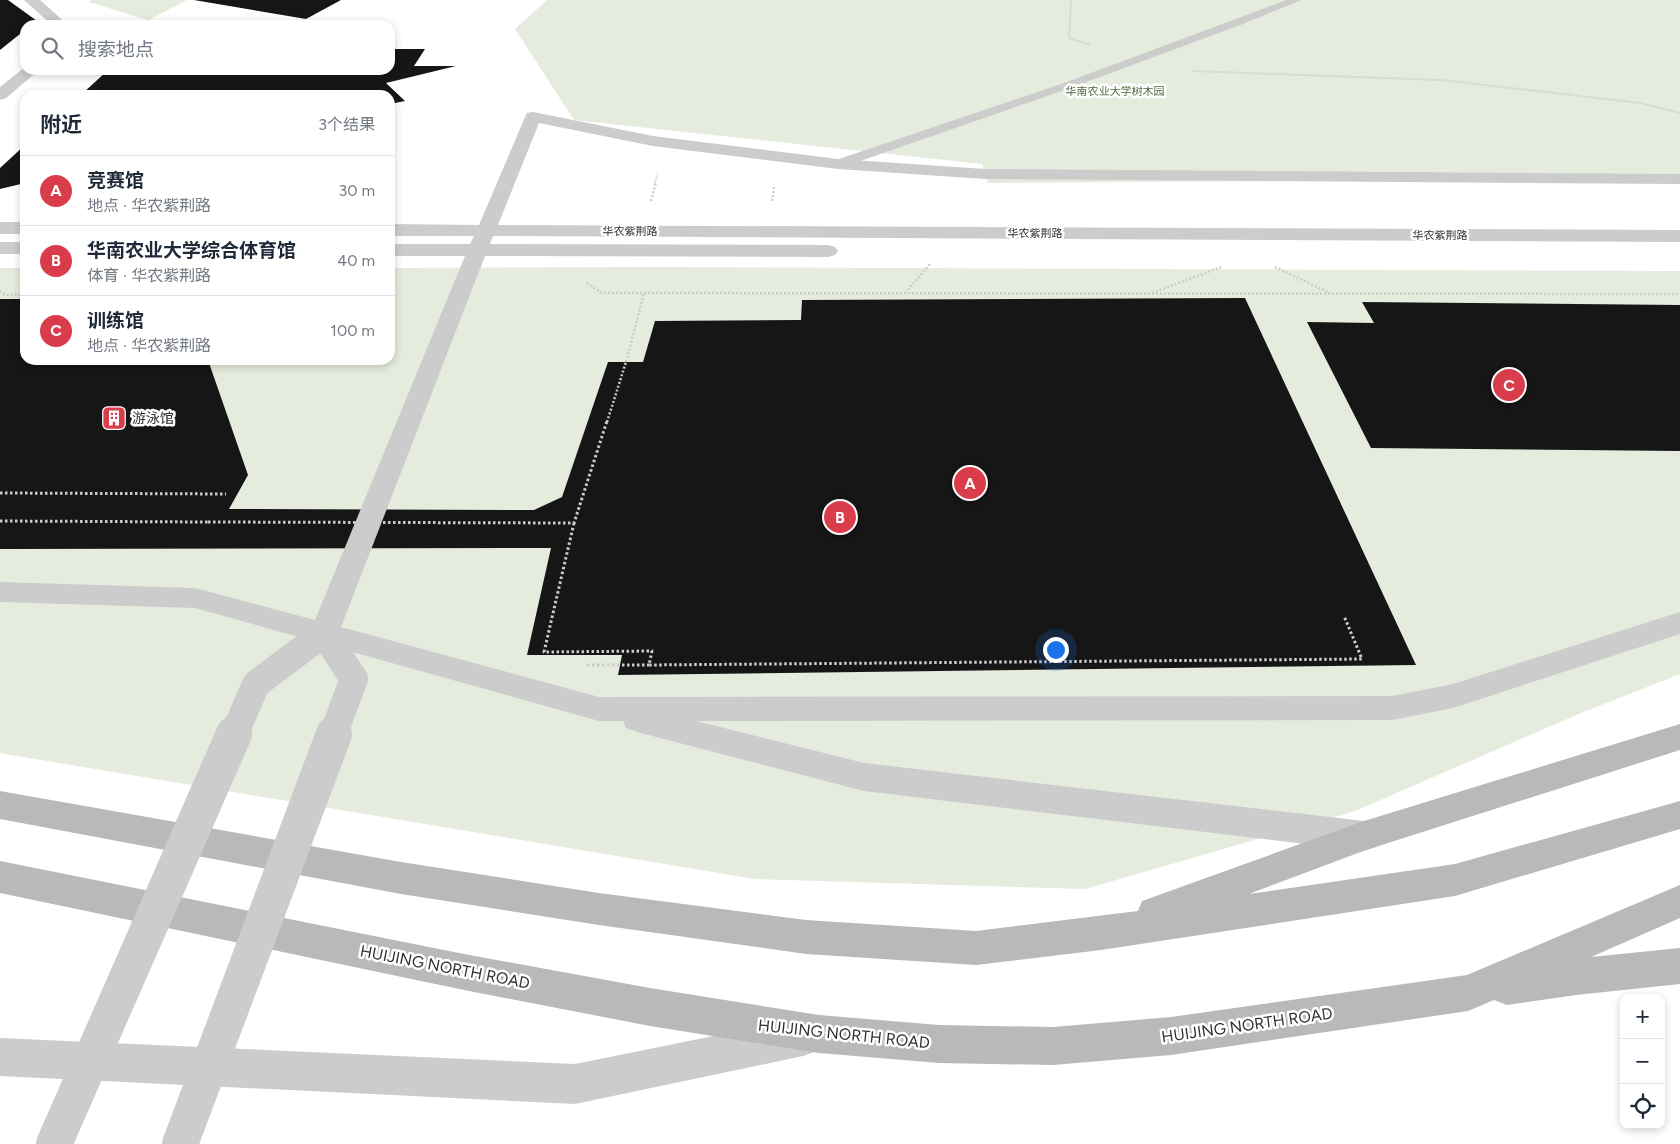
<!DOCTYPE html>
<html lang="zh">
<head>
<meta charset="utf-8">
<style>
	:root { --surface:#fff; --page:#f2f2f3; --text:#1f2937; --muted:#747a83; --line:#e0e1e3; --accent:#d93d4c }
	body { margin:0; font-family:Figtree,"Noto Sans SC",sans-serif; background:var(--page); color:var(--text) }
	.controls { position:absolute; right:15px; bottom:15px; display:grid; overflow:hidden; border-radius:10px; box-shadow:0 2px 8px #0003 }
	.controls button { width:45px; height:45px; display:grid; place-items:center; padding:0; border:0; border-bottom:1px solid var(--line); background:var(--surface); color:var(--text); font:25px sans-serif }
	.you { position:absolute; left:1055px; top:649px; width:18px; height:18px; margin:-12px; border:4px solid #fff; border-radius:50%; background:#1a73e8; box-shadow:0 0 0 8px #1a73e833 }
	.badge { display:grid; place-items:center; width:32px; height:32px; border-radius:50%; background:var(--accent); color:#fff; font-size:16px; font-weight:700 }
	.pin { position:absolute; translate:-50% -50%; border:2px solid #fff; box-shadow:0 1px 5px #0006 }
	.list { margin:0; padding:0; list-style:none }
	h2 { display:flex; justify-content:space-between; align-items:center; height:65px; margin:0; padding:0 20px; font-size:21px }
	h2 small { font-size:16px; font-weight:400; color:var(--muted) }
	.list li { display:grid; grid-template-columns:32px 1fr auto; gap:15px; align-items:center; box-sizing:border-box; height:70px; padding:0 20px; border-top:1px solid var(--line) }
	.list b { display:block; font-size:19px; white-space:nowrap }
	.list p { margin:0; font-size:16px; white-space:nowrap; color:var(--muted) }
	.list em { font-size:16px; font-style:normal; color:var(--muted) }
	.icon { flex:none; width:28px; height:28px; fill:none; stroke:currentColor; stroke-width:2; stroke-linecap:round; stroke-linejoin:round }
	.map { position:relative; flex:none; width:1680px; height:1144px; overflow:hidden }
	.search { position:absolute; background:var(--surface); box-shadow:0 2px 8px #0003; left:20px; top:20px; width:375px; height:55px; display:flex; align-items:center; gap:12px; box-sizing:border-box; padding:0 18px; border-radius:15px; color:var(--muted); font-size:19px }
	.panel { position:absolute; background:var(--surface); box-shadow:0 2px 8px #0003; left:20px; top:90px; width:375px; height:275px; border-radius:15px }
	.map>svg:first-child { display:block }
	.green { fill:#e5ebdd }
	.building { fill:#161616 }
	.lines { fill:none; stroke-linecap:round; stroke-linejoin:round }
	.path-far2 { stroke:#ccc; stroke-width:2; stroke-dasharray:1 1; stroke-linecap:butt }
	.path-far1 { stroke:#ccc; stroke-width:2.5; stroke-dasharray:2 2; stroke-linecap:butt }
	.path { stroke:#ccc; stroke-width:3; stroke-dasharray:2.5 2.5; stroke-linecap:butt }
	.lane { fill:#ccc; fill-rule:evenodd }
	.street { fill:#ccc; fill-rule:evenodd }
	.secondary { fill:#b9b9b9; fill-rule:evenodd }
	.path-bridge-far1 { stroke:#ccc; stroke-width:2.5; stroke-dasharray:2 2; stroke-linecap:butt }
	.path-bridge { stroke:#ccc; stroke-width:3; stroke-dasharray:2.5 2.5; stroke-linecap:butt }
	.street-bridge-far1 { stroke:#ccc; stroke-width:28 }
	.street-bridge { stroke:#ccc; stroke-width:36 }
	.labels { text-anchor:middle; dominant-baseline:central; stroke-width:5; stroke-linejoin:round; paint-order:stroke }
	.far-park-label { font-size:11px; fill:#53673f; stroke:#fff }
	.far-street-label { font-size:11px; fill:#2f2f2f; stroke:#fff }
	.poi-label { font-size:14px; fill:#2f2f2f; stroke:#fff; text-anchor:start }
	.near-street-label { font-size:16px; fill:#2f2f2f; stroke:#fff }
</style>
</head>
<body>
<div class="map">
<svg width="1680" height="1144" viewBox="0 0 1680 1144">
	<rect width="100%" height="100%" fill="#fff"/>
	<!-- green -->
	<g class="green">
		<path d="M92,0H187L148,20L89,2Z"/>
		<path d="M547,0H1680V178L988,183L982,164L574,120L515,29Z"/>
		<path d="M651,267L1680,271V674L1581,713L1355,811L1085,889L755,879L0,753V268H25V360H390V268Z"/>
	</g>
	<!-- building -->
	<g class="building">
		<path d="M0,0H8L37,21L32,25H25V30L0,50Z"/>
		<path d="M194,0H341L306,19Z"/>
		<path d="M390,49H425L414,66H456L386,83L405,101L390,104V95H81L108,70H390Z"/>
		<path d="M25,145V183L0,189V168Z"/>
		<path d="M1245,298L1416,665L618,675L622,655H527L551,548L0,549V299H25V360H208L248,475L229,509L534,510L562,497L608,362H643L655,321L801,320L802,300Z"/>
		<path d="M1362,302L1680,305V451L1371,448L1307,322L1374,323Z"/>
	</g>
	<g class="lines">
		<!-- path-far2 -->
		<g class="path-far2">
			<path d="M1071,0L1069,38L1090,45"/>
			<path d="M1193,71L1441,80L1641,103L1680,113"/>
			<path d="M655,183L658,173"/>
		</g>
		<!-- path-far1 -->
		<g class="path-far1">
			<path d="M651,201L656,182"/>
			<path d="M772,201L774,187"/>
			<path d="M1275,267L1330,293"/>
			<path d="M587,283L602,293L1680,294"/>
			<path d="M0,291L5,295H25"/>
			<path d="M905,293L930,264"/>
			<path d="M1152,293L1221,267"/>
			<path d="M626,362L644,293"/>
		</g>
		<!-- path -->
		<g class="path">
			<path d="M0,493L226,494"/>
			<path d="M0,521L208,522"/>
			<path d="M574,523L544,652L652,651L649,665L1362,659L1344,616"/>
			<path d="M587,665H649"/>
		</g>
		<!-- lane -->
		<path class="lane" d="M1287,0H1301L1243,24L1073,87L843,167L838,168L832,164L833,161L1064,83Z"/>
		<!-- street -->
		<g class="street">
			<path d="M24,0H40L68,25H52Z"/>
			<path d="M25,67V70H39L6,98L0,100V87Z"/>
			<path d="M533,112L653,136L838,159L985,169L1680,174V184L985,179L838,169L653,146L539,123L498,225L1680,230V242L493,236L490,244L828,245L835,247L838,251L835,255L828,257L485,256L341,627L599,697L1392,696L1453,684L1680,612V634L1453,708L1392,720L696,721L864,763L1364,821L1376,825L1381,836L1376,847L1364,851L864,791L637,732L626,728L623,721H599L195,608L0,602V582L195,588L315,620L465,256H390V244H470L474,236H390V224L479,225L525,117L527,113Z"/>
			<rect x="0" y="222" width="25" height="12"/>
			<rect x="0" y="242" width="25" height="12"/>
			<path d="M803,1018L817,1023L822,1037L817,1051L803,1056L575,1104L0,1076V1038L575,1064Z"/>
		</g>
		<!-- secondary -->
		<g class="secondary">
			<path d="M1680,724V750L1366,850L1249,894L1455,864L1680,801V829L1455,896L1101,950L976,965L806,954L599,925L401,894L0,819V791L401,862L599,893L806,920L976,931L1138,911L1142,901L1364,821Z"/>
			<path d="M0,861L464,954L650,988L819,1015L939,1025L1053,1027L1171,1017L1467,975L1680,885V918L1591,957L1680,948V984L1576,995L1507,1005L1494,1000L1468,1011L1171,1055L1053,1065L939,1063L819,1053L650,1026L464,990L0,893Z"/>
		</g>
		<!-- path-bridge-far1 -->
		<path class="path-bridge-far1" d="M607,422L626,362"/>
		<!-- path-bridge -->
		<path class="path-bridge" d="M208,522L574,523L607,421"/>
		<!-- street-bridge-far1 -->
		<path class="street-bridge-far1" d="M234,735L256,684L324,633L354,679L333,735"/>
		<!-- street-bridge -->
		<g class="street-bridge">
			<path d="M54,1144L234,734"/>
			<path d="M180,1144L334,734"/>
		</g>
	</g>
	<!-- icons -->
	<defs>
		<g id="building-square" transform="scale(1.25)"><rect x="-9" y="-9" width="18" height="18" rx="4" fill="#d93d4c" stroke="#fff"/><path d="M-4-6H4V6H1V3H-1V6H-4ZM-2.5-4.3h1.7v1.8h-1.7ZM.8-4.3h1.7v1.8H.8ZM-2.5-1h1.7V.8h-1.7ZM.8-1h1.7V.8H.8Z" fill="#fff"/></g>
	</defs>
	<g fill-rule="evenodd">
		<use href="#building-square" x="114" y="418"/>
	</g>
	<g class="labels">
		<!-- far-park labels -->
		<g class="far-park-label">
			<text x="1115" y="91">华南农业大学树木园</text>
		</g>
		<!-- far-street labels -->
		<g class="far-street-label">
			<text x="630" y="231">华农紫荆路</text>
			<text x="1035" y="233">华农紫荆路</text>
			<text x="1440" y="235">华农紫荆路</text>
		</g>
		<!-- poi labels -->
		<g class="poi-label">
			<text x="132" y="418">游泳馆</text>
		</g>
		<!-- near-street labels -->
		<g class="near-street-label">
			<text transform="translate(445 967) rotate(11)">HUIJING NORTH ROAD</text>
			<text transform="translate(1247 1025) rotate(-8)">HUIJING NORTH ROAD</text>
			<text transform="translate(844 1034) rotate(6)">HUIJING NORTH ROAD</text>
		</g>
	</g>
</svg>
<div class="controls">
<button>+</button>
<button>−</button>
<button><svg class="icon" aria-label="locate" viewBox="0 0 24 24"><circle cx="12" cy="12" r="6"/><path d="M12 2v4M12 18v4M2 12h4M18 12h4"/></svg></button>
</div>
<div class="you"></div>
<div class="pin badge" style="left:970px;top:483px">A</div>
<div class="pin badge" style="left:840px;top:517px">B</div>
<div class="pin badge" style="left:1509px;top:385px">C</div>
<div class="search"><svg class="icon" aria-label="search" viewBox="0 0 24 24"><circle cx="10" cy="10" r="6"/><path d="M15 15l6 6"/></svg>搜索地点</div>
<section class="panel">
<h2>附近<small>3个结果</small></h2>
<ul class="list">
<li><span class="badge">A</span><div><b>竞赛馆</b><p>地点 · 华农紫荆路</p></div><em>30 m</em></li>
<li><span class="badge">B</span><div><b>华南农业大学综合体育馆</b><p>体育 · 华农紫荆路</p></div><em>40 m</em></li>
<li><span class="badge">C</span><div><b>训练馆</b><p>地点 · 华农紫荆路</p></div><em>100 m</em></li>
</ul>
</section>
</div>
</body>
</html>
